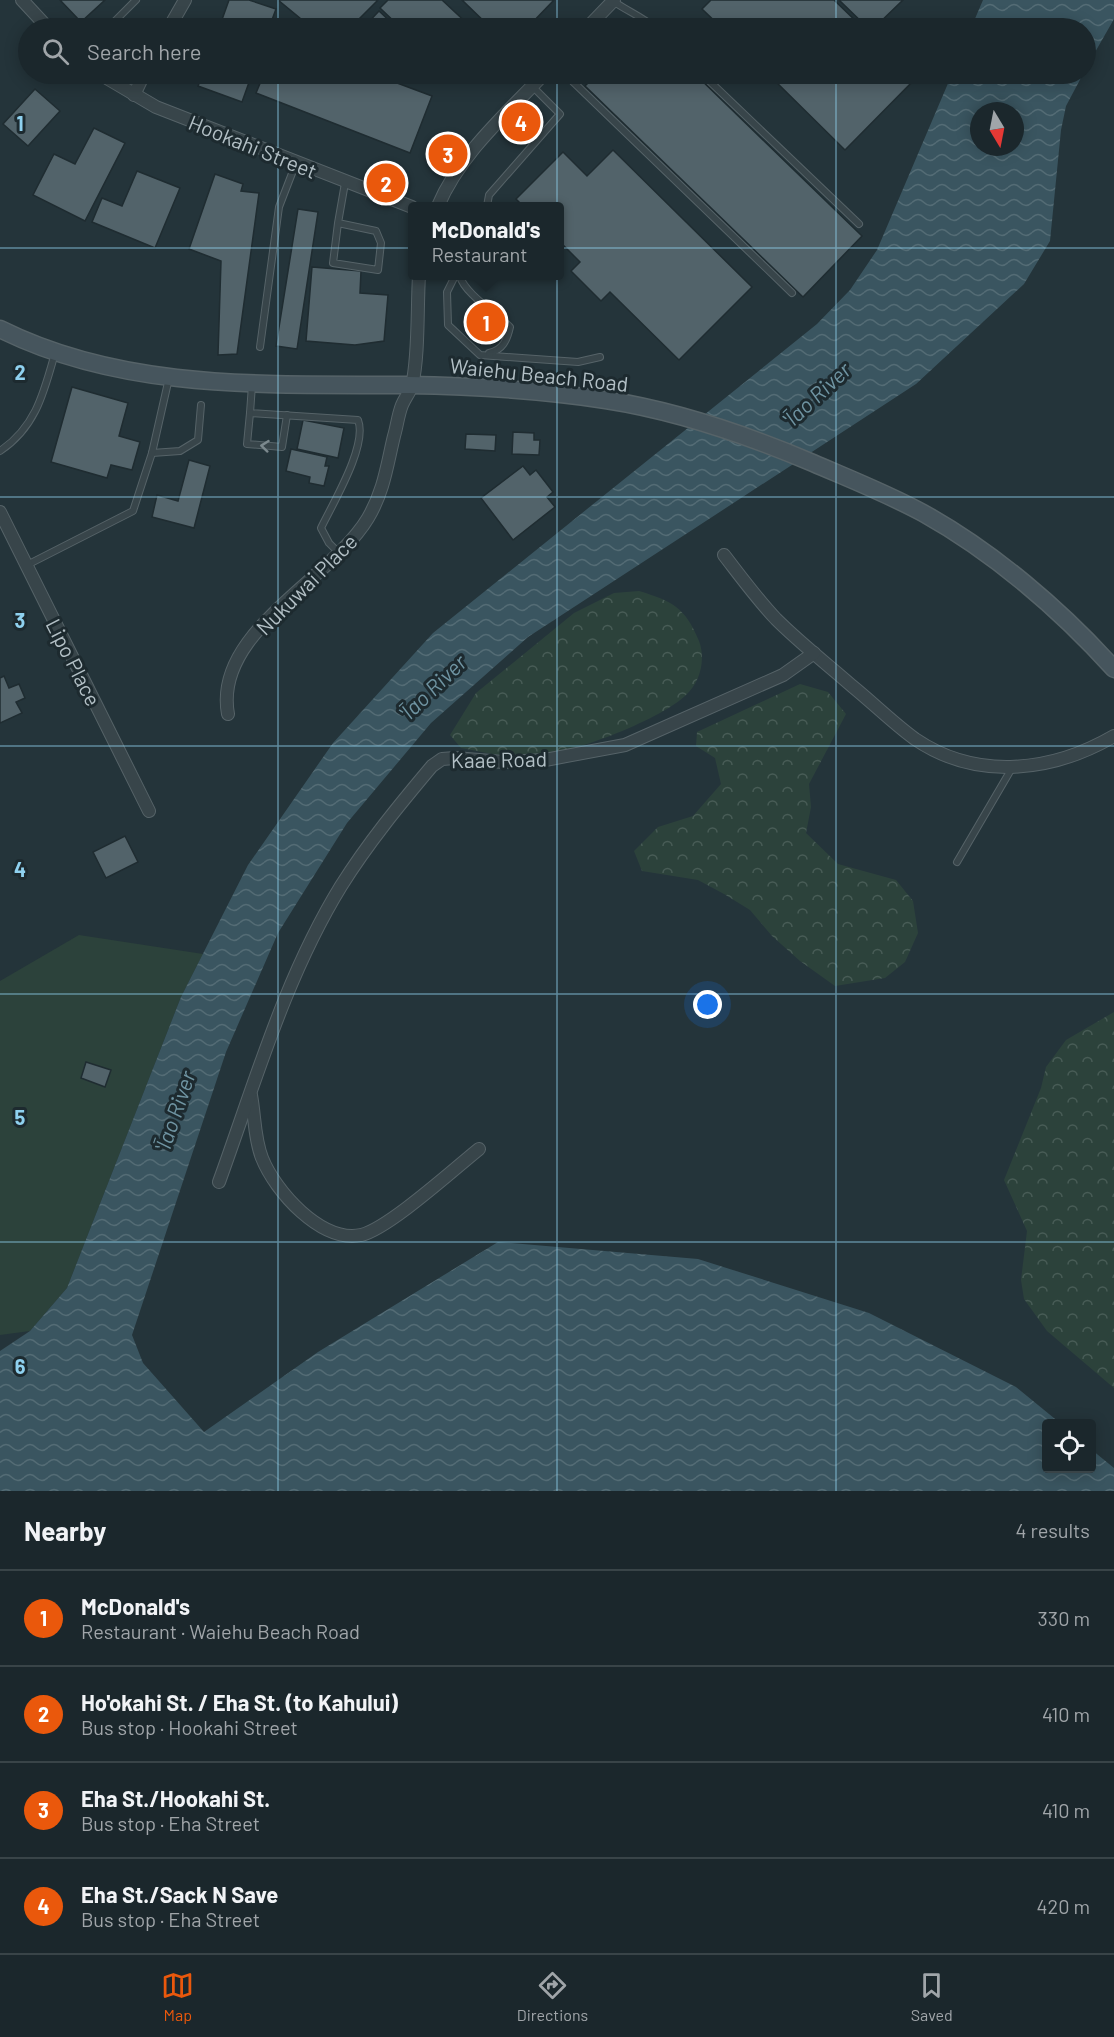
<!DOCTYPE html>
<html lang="en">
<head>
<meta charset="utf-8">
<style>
	:root { --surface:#1b272c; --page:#242f34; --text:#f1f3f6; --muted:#a0a5a9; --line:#394448; --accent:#ea580c }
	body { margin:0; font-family:Barlow,sans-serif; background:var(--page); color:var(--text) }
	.controls { position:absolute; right:18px; bottom:18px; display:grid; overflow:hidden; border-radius:6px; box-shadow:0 3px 15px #0003 }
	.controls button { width:54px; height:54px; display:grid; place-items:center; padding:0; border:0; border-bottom:2px solid var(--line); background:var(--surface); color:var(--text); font:30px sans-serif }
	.compass { position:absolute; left:970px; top:102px; width:54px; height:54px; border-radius:50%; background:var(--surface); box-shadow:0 3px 15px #0003; rotate:170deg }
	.you { position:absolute; left:708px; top:1005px; width:21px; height:21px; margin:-15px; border:4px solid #fff; border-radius:50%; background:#1a73e8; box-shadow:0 0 0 9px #1a73e833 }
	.badge { display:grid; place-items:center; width:39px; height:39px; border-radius:50%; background:var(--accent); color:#fff; font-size:20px; font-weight:700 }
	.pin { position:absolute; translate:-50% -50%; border:3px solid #fff; box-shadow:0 2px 6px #0006 }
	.popup { position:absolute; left:408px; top:202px; width:156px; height:78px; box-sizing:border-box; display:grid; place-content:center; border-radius:6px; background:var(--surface); filter:drop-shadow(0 2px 4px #0005); font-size:20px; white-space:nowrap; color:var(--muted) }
	.popup b { font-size:22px; color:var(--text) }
	.popup::after { content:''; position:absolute; left:50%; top:100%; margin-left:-12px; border:12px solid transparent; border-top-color:var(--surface) }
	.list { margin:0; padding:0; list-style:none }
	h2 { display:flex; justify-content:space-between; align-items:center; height:78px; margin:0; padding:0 24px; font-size:26px }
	h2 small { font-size:20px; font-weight:400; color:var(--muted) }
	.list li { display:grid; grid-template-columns:39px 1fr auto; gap:18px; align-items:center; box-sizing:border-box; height:96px; padding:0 24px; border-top:2px solid var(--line) }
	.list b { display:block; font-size:22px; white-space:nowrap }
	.list p { margin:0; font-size:20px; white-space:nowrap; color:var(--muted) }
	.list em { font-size:20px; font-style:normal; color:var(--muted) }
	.icon { flex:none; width:33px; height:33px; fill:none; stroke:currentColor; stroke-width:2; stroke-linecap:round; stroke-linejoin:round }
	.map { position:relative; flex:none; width:1114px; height:1491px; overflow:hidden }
	.search { position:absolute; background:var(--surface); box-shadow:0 3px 15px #0003; left:18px; right:18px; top:18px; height:66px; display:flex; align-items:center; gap:15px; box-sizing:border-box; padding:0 21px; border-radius:33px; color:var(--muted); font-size:22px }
	.sheet { height:462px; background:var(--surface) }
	nav { display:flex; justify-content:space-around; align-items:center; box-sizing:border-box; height:84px; border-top:2px solid var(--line); background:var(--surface); font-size:16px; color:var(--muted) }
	nav a { display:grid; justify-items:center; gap:3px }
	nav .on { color:var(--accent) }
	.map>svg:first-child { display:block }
	.green { fill:#2c423b }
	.forest { fill:url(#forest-crowns) }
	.water { fill:url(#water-waves); fill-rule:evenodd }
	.building { fill:#52636a; stroke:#1f2c31; stroke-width:1.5 }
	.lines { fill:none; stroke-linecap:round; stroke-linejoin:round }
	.lane-casing { stroke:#566368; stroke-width:8 }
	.street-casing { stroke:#566368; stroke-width:14 }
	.secondary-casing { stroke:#566368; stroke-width:19 }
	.lane { stroke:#38454a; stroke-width:6 }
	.street { stroke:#38454a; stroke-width:12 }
	.secondary { stroke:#46555d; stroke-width:16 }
	.oneway { stroke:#7c898e }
	.grid { fill:none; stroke:#8fd1ef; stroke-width:1.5; stroke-opacity:0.55 }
	.labels { text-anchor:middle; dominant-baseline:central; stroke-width:6; stroke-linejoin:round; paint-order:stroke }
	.street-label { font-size:21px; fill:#b3c0c6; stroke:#1d2a2f }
	.water-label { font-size:22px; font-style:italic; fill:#6f94a2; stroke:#1d2a2f }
	.grid-label { font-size:20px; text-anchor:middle; font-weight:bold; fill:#8fd1ef; stroke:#1d2a2f; stroke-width:6; stroke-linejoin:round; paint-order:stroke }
</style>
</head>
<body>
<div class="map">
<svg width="1114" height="1491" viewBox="0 0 1114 1491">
	<defs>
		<pattern id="forest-crowns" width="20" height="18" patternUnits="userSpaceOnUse" patternTransform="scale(1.5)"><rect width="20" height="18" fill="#2c423b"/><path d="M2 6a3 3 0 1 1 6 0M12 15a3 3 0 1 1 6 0" fill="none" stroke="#485c56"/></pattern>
		<pattern id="water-waves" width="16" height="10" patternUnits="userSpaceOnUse" patternTransform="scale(1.5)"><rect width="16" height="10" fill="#3a5560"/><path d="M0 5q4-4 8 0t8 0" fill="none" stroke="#546c75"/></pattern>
	</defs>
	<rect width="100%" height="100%" fill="#24343a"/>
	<!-- green -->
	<path class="green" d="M79,935L203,954L181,997L67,1288L30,1331L0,1335V981Z"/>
	<!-- forest -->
	<g class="forest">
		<path d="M639,591C672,601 685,607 699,641C706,660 700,682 686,695C659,721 562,758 525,757C504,757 482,752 461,748L450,735L476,693L574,613L614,593Z"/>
		<path d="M800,684L828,692L846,714L809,784L811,807L806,833L838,864L896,880L913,901L918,933L905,962L885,978L835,986L800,961L772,936L750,910L724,894L698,880L642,871L634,851L658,827L693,816L721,784L715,758L696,746L697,732Z"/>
		<path d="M1114,1012V1388L1047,1331L1024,1299L1021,1280L1027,1231L1004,1180L1041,1088L1046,1067L1066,1040Z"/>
	</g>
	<!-- water -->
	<g class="water">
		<path d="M983,0H1114V19L1086,68V28H971Z"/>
		<path d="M952,74H1083L1066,106L1061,130L1050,241L1024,284L916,384L528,637L431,723L347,823L278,933L226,1052L132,1335L143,1363L204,1432L318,1352L498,1242L698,1259L869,1313L1016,1387L1060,1423L1046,1424V1468H1092V1450L1114,1468V1491H0V1351L30,1331L67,1288L181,997L248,865L333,743L433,633L817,324L850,290L877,250ZM979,111H1015V147H979Z"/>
	</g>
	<!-- building -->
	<g class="building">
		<path d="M60,0H105L81,22Z"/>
		<path d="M229,0H249L276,9L269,28H219Z"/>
		<path d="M278,0H378L350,28H312Z"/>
		<path d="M388,0H442L472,28H401L380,8Z"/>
		<path d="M462,0H554L527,28H491Z"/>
		<path d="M711,0H834L863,28H722L702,9Z"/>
		<path d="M839,0H903L874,28H868Z"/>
		<path d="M379,11L397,28H363Z"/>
		<path d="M203,74H252L242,102L198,86Z"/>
		<path d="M264,74H373L432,96L410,153L256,93Z"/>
		<path d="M401,74H432L423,83Z"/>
		<path d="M447,74H465L456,82Z"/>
		<path d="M597,74H695L862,236L803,297L585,86Z"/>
		<path d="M768,74H909L915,79L845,150Z"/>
		<path d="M35,89L60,111L28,146L3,124Z"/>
		<path d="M94,128L125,143L85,221L33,195L54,154L75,164Z"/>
		<path d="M613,150L752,287L679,360L610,292L601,301L571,271L580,262L560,242V206H523L516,199L563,152L587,176Z"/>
		<path d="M137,171L180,188L155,248L92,222L102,198L122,206Z"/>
		<path d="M215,174L243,184L241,191L259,193L237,354L218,355L221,261L189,249Z"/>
		<path d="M298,209L318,212L297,349L276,346Z"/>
		<path d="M312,267L361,271L360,293L388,295L384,341L355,345L306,341Z"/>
		<path d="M480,303L505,327L506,332L494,343L466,317Z"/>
		<path d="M72,387L128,403L119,436L140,442L132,470L111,465L107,478L51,462Z"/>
		<path d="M303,420L344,428L338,458L297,449Z"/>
		<path d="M513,432L534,433V440H540L539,455L512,454Z"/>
		<path d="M466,434L496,435L495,451L465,449Z"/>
		<path d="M291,449L327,457L325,466H329L324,486L309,483L310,477L286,471Z"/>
		<path d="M189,460L210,466L194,528L152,517L157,495L178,501Z"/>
		<path d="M523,466L530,475L536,470L553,492L547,497L555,507L513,540L481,498Z"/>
		<path d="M4,676L9,688L19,684L25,698L16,702L22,713L0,723V678Z"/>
		<path d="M125,836L138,862L106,878L93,852Z"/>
		<path d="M86,1062L111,1070L105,1087L81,1078Z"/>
	</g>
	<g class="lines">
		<!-- lane casing -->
		<g class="lane-casing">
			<g id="lane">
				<path d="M613,1C627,11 643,17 655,28"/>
				<path d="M108,28L136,0"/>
				<path d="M565,74L792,293"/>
				<path d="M702,74L859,224"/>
				<path d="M487,206L489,195L560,114L533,87"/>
				<path d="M338,223L333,263L378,270L381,243L376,231L338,223L345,183"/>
				<path d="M455,276L447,292L448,325L480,355L578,362L600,357"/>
				<path d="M460,276C464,293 496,313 510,327C507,340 503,350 489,353"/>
				<path d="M260,347L279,207L296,163"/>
				<path d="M252,385L250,413L358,420C368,445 333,503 321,528L329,543L339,553"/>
				<path d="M250,413L247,444L282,447L287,415"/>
				<path d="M0,451C36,427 44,392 55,353"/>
				<path d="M152,453L180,451L198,440L201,405"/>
				<path d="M27,565L133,511L152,453L169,378"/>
				<path d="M957,862L1012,768"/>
			</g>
		</g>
		<!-- street casing -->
		<g class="street-casing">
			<g id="street">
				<path d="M22,0L48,28"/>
				<path d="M169,28L185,0"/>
				<path d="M587,28L614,0"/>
				<path d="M100,74L156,107L412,207"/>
				<path d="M134,95L144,74"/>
				<path d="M438,206C460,154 506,114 544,74"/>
				<path d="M0,512L149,811"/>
				<path d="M724,555C741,577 757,599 776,619C800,643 827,664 852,686C873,703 893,723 915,739C977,781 1052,772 1114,736"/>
				<path d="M228,714C213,632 331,580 368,518C384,491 387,465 394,436C397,426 398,415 402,405C405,398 410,392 412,385C419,357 417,306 419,276"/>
				<path d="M251,1095C255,1116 254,1138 262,1158C275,1191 321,1243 361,1235C388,1229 454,1169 479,1149"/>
				<path d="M219,1182C255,1083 285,977 341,886C368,843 400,804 432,766L442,759L455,758L503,762L545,760L625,745L783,675L814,653"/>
			</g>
		</g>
		<!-- secondary casing -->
		<g class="secondary-casing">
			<path id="secondary" d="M0,329C126,392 271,384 408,385C473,386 542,390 606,400C678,411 747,435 813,463C850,479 888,494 923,513C993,552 1060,609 1114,669"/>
		</g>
		<!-- lane -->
		<use href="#lane" class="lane"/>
		<!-- street -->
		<use href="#street" class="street"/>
		<!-- secondary -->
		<use href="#secondary" class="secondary"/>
	</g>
	<!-- one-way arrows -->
	<defs><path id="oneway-chevron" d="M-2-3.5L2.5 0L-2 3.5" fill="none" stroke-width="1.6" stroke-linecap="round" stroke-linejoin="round" transform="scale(1.5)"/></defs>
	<use class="oneway" href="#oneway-chevron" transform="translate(265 446) rotate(-174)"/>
	<!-- grid -->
	<path class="grid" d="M278,0V28M557,0V28M836,0V28M278,74V1491M557,74V1491M836,74V1491M0,248H1114M0,497H1114M0,746H1114M0,994H1114M0,1242H1114"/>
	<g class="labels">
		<!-- street labels -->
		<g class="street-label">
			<text transform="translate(253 146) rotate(22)">Hookahi Street</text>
			<text transform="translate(539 374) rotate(6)">Waiehu Beach Road</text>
			<text transform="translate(306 584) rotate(-45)">Nukuwai Place</text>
			<text transform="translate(74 662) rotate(63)">Lipo Place</text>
			<text transform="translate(499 759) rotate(-1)">Kaae Road</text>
		</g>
		<!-- water labels -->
		<g class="water-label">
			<text transform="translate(816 394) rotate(-43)">ʻĪao River</text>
			<text transform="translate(432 687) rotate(-44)">ʻĪao River</text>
			<text transform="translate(174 1111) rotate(-71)">ʻĪao River</text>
		</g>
	</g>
	<g class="grid-label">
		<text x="20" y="131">1</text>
		<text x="20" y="380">2</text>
		<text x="20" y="628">3</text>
		<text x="20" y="877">4</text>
		<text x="20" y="1125">5</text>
		<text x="20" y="1374">6</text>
	</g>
</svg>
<div class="controls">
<button><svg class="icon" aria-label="locate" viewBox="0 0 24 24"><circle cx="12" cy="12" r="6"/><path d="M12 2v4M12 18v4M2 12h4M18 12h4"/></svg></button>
</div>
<svg class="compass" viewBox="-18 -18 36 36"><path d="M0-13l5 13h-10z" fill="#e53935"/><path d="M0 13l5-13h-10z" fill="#a0a5a9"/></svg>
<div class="you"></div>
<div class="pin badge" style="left:486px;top:322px">1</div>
<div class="popup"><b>McDonald's</b>Restaurant</div>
<div class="pin badge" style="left:386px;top:183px">2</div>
<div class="pin badge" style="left:448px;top:154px">3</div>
<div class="pin badge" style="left:521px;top:122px">4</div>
<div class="search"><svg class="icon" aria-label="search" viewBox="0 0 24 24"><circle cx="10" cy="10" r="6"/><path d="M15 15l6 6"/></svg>Search here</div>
</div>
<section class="sheet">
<h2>Nearby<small>4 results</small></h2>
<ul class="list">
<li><span class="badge">1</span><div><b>McDonald's</b><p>Restaurant · Waiehu Beach Road</p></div><em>330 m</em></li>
<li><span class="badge">2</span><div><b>Ho'okahi St. / Eha St. (to Kahului)</b><p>Bus stop · Hookahi Street</p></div><em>410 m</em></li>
<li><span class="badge">3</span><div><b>Eha St./Hookahi St.</b><p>Bus stop · Eha Street</p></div><em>410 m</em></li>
<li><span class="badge">4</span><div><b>Eha St./Sack N Save</b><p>Bus stop · Eha Street</p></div><em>420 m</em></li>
</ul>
</section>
<nav>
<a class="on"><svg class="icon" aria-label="map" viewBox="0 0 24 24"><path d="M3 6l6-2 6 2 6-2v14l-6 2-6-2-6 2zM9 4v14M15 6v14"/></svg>Map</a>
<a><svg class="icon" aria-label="directions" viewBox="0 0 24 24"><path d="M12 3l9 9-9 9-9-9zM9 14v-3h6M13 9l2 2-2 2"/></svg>Directions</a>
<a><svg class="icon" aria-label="saved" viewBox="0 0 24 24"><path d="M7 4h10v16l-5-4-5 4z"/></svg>Saved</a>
</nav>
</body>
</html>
